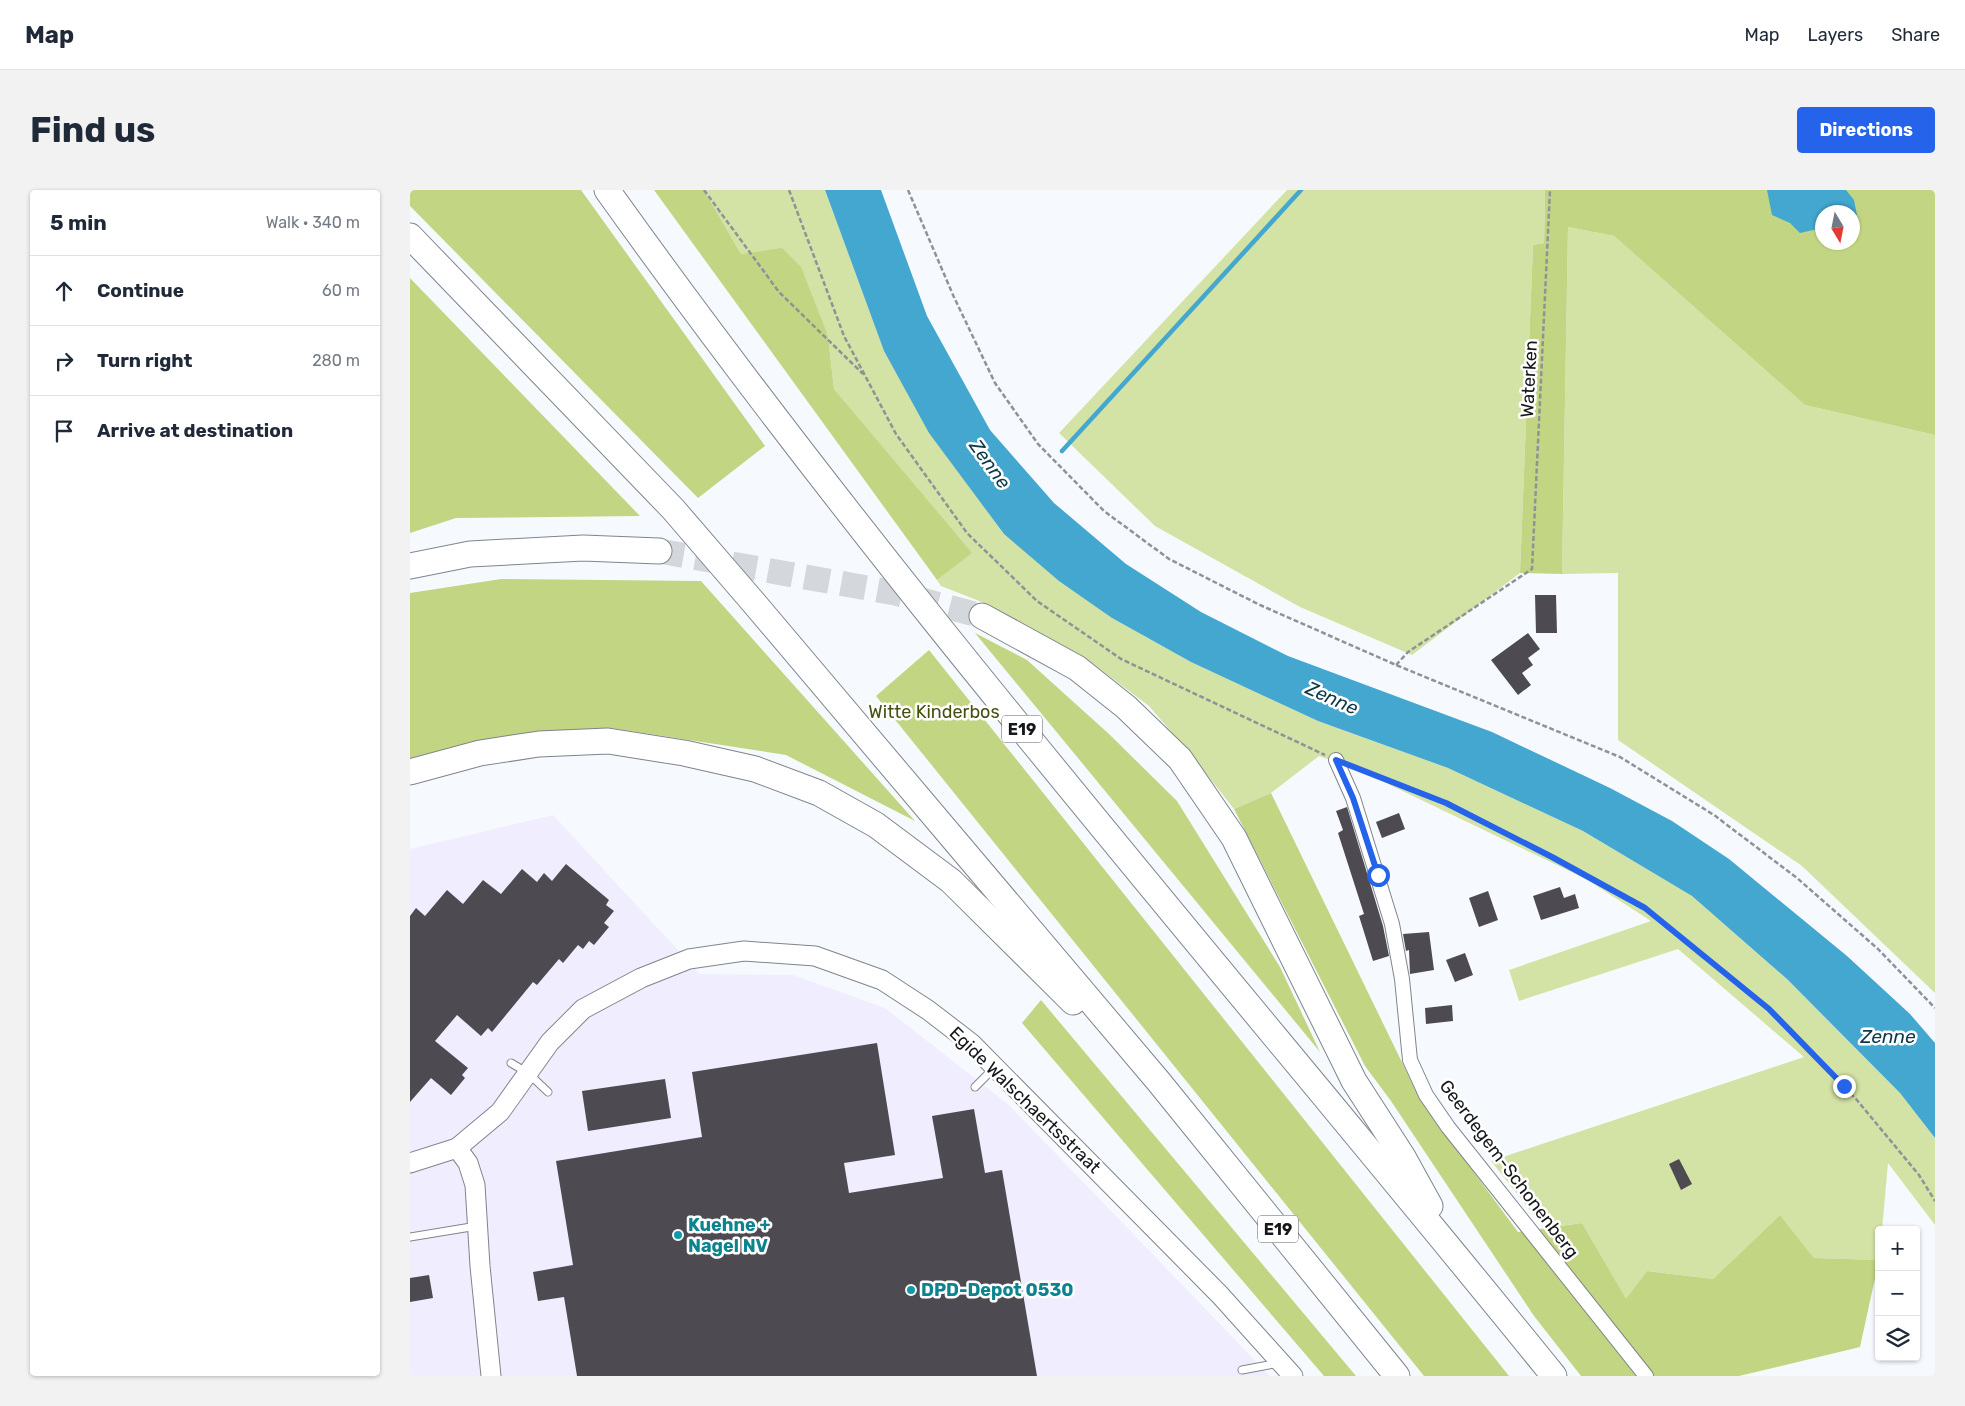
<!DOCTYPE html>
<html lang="en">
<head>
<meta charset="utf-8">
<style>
	:root { --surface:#fff; --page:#f2f2f3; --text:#1f2937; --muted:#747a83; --line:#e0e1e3; --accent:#2563eb }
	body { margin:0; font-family:Rubik,sans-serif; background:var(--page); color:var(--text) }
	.controls { position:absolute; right:15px; bottom:15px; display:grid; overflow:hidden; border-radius:5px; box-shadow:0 1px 4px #0004 }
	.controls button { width:45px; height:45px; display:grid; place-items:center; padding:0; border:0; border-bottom:1px solid var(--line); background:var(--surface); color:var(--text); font:25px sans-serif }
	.compass { position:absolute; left:1405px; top:15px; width:45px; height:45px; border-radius:50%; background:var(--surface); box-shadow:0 1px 4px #0004; rotate:170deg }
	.stop { position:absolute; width:15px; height:15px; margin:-11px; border:4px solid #2563eb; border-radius:50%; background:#fff }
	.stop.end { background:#2563eb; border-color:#fff; box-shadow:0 1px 5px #0008 }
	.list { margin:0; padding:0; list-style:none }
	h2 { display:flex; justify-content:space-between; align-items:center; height:65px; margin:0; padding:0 20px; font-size:21px }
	h2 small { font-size:16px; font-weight:400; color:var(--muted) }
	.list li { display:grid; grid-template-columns:32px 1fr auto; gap:15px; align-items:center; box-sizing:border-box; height:70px; padding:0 20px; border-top:1px solid var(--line) }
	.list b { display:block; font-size:19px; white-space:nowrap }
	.list em { font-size:16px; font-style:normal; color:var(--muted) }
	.icon { flex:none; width:28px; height:28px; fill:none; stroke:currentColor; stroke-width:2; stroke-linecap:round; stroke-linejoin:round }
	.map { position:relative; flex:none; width:1525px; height:1186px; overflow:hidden; border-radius:5px }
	header { display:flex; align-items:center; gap:30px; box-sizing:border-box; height:70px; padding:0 25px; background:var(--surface); border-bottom:1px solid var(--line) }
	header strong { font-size:24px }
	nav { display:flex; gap:28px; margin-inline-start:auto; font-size:18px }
	.intro { display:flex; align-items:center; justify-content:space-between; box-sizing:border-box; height:120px; padding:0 30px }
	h1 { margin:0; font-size:35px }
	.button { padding:12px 22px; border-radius:5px; background:var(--accent); color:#fff; font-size:18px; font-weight:700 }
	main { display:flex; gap:30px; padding:0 30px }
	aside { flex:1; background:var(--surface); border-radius:5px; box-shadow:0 1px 4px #0004 }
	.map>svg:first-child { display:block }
	.industrial { fill:#f0edff }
	.green { fill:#d3e2a5 }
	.forest { fill:#c2d582; fill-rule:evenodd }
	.water { fill:#43a7d0 }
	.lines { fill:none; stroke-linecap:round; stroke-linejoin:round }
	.stream { stroke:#43a7d0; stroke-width:4.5 }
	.building { fill:#4d4a51 }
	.highway-tunnel { stroke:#d4d8dd; stroke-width:25; stroke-dasharray:25 12; stroke-linecap:butt }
	.lane-casing { stroke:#7f858c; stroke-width:9 }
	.street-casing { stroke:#7f858c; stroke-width:16 }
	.secondary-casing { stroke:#7f858c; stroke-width:21 }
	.highway-casing { stroke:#7f858c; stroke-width:27 }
	.path { stroke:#8f9296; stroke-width:2.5; stroke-dasharray:5 2.5; stroke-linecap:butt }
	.lane { stroke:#fff; stroke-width:7 }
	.street { stroke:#fff; stroke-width:14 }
	.secondary { stroke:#fff; stroke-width:19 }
	.highway { stroke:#fff; stroke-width:25 }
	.route { stroke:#2563eb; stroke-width:6 }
	.culture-dot { fill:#0f9aa8; stroke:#fff; stroke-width:2 }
	.labels { text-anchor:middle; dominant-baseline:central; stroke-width:5; stroke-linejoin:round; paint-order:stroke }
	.shield { fill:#fff; stroke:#5b5d5f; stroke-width:1 }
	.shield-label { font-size:16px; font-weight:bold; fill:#15171a }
	.street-label { font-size:18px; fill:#15171a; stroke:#fff }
	.park-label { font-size:18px; fill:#455013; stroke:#fff }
	.culture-label { font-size:18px; font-weight:bold; fill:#0d838f; stroke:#fff; text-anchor:start }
	.water-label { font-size:19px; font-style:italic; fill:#0c394a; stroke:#fff }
</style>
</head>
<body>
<header>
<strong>Map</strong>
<nav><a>Map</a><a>Layers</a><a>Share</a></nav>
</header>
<div class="intro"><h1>Find us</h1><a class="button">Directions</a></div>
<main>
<aside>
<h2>5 min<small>Walk · 340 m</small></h2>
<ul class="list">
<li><svg class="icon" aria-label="ahead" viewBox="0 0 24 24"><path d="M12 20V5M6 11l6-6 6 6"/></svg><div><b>Continue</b></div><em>60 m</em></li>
<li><svg class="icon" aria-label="right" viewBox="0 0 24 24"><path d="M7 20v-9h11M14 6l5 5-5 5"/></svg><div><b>Turn right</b></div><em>280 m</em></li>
<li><svg class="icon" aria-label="arrive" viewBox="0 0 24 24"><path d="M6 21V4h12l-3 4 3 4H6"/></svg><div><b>Arrive at destination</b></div></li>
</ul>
</aside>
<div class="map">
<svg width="1525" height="1186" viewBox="0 0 1525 1186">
	<rect width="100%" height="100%" fill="#f6faff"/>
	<!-- industrial -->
	<path class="industrial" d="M143,625L290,784L383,785L475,818L599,915L860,1186H0V659Z"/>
	<!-- green -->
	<g class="green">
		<path d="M294,0H415L474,161L520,243L594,344L702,428L781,472L908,531L1038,578L1173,641L1282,706L1377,789L1490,903L1525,948V1035L1478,973L1472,1040H1469V1070L1404,1068L1370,1025L1303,1089L1237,1081L1216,1110L1172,1033L1134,1038L1081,971L1394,867L1268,759L1109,811L1099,780L1241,731L1176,689L951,581L909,566L861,603L824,619L783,567L739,516L674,467L576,417L577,414L531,396L527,390L561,363L424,199L418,145L372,59L331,64Z"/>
		<path d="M877,0H1135L1134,53L1123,55L1110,383L1002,465L890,417L745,336L649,243Z"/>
		<path d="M1158,37L1204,46L1395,215L1525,245V803L1392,676L1208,550V383L1152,384Z"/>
	</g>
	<!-- forest -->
	<g class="forest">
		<path d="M0,0H171L355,256L288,308L0,16Z"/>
		<path d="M244,0H294L331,64L372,58L391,77L418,146L424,199L562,363L527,390Z"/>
		<path d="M1135,0H1525V245L1395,215L1204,46L1158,37L1152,384L1110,383L1123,55L1134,53ZM1412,22H1442V52H1412Z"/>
		<path d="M0,88L230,326L46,328L0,343Z"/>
		<path d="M91,389L291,391L505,631L376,565L201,538L29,561L0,572V403Z"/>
		<path d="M565,443L617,470L699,544L767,611L870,777L910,862Z"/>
		<path d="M519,460L1099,1186H1014L466,506Z"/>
		<path d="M861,603L1003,895L1020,923L1108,1042L1172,1033L1216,1109L1237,1081L1303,1089L1370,1025L1404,1068L1469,1070L1450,1157L1329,1186H1171L1124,1126L981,911L955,876L824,619Z"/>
		<path d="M631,810L946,1186H914L612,833Z"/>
	</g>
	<!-- water -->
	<g class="water">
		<path d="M415,0H471L517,126L580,240L644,313L716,374L791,422L878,466L1082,542L1200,598L1262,631L1319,669L1437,766L1500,824L1525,853V948L1490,903L1377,789L1282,706L1173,641L1038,578L908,531L781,472L702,428L649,391L594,344L519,243L474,161Z"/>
		<path d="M1357,0H1436L1444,10L1447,25L1443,27L1442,22H1412V38L1390,43L1380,33L1362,25Z"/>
	</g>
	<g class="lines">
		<!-- stream -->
		<path class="stream" d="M652,261L891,0"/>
	</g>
	<!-- building -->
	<g class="building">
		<path d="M1125,405H1146L1147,443H1126Z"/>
		<path d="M1118,443L1130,459L1118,468L1123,475L1112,483L1121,495L1108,505L1081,470Z"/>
		<path d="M937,617L973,736L979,766L963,771L949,726L954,724L928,643L933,640L926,621Z"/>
		<path d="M989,623L995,639L972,648L966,632Z"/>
		<path d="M156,674L199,710L196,715L204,721L194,733L199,737L184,755L179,751L173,759L168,755L153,773L149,769L127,795L123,792L82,842L78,838L71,846L47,825L25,851L58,878L52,885L55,888L41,905L21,888L0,912V726L6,718L15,726L37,700L53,714L73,690L91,704L112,679L127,692L134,683L142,691Z"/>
		<path d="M1150,697L1154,708L1165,704L1169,718L1131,730L1123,706Z"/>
		<path d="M1078,701L1088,730L1069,737L1059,708Z"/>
		<path d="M1019,742L1024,780L1000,784L999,760L996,761L993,744Z"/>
		<path d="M1055,763L1063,785L1045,792L1036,770Z"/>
		<path d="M1042,815L1043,831L1016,834L1015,818Z"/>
		<path d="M467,853L485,965L434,973L439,1003L533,988L522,926L564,919L575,983L592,980L627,1186H167L154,1107L128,1111L123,1082L163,1075L146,971L292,947L282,882Z"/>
		<path d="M255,889L261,928L178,941L172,901Z"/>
		<path d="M1269,969L1282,994L1271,1000L1259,974Z"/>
		<path d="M19,1085L23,1108L0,1112V1088Z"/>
	</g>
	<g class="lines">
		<!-- highway-tunnel -->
		<path class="highway-tunnel" d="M249,361L485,403L572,426"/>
		<!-- lane casing -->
		<g class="lane-casing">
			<g id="lane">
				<path d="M101,873L118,883L138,902"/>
				<path d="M565,897L584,878"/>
				<path d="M0,1047L67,1036"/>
				<path d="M832,1180L869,1173"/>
			</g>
		</g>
		<!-- street casing -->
		<g class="street-casing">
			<path id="street" d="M926,570L943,608L982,734L992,789L1000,870L1016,905L1038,937L1236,1186"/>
		</g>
		<!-- secondary casing -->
		<g class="secondary-casing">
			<g id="secondary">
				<path d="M47,958L58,973L65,995L70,1076L81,1186"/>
				<path d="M0,973L47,958L90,922L140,852L173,819L231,788L279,769L334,761L405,766L472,790L518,820L561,853L810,1105L883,1186"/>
			</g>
		</g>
		<!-- highway casing -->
		<g class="highway-casing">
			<g id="highway">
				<path d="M197,0C491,412 826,793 1144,1186"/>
				<path d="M0,46L263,319L344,413L749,892L987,1186"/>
				<path d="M0,376L60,364L173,358L249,361"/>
				<path d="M572,426L667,478L716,517L770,569L824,648L944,891L993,967L1020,1016"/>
				<path d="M0,582L70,563L129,554L198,551L274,563L345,579L409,603L466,635L541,691L663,812"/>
			</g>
		</g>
		<!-- path -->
		<g class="path">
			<path d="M294,0L369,102L453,184"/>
			<path d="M379,0L434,146L486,244L557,343L627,411L711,469L915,565"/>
			<path d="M498,0L543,105L585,193L628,254L694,321L759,369L850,415L986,475L1210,567L1304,625L1387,688L1468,759L1525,818"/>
			<path d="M986,475L998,462L1122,379L1140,0"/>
			<path d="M945,577L1036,613L1142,667L1235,718L1359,819L1446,909L1509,985L1525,1011"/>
		</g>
		<!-- lane -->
		<use href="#lane" class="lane"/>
		<!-- street -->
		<use href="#street" class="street"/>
		<!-- secondary -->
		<use href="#secondary" class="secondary"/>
		<!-- highway -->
		<use href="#highway" class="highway"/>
	</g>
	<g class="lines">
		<!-- route -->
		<path class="route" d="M968,685L943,608L926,570L1036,613L1142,667L1235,718L1359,819L1434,896"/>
	</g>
	<!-- markers -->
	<g class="culture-dot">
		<circle cx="268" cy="1045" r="5"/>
		<circle cx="501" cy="1100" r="5"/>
	</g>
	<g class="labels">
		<!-- shield labels -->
		<g class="shield">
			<rect x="592" y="525.5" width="40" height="27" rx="4"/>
			<rect x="848" y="1025.5" width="40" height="27" rx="4"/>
		</g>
		<g class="shield-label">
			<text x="612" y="539">E19</text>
			<text x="868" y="1039">E19</text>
		</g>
		<!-- street labels -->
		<g class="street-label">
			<text transform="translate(1119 189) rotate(-87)">Waterken</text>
			<text transform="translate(615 910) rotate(44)">Egide Walschaertsstraat</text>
			<text transform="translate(1099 979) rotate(53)">Geerdegem-Schonenberg</text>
		</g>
		<!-- park labels -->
		<g class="park-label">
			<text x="524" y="522">Witte Kinderbos</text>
		</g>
		<!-- culture labels -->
		<g class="culture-label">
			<text x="278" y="1035">Kuehne +<tspan x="278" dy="21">Nagel NV</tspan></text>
			<text x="511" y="1100">DPD-Depot 0530</text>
		</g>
		<!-- water labels -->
		<g class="water-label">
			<text transform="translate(580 274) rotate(54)">Zenne</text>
			<text transform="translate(922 508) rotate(24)">Zenne</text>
			<text x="1478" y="846">Zenne</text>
		</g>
	</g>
</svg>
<div class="controls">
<button>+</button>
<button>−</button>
<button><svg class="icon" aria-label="layers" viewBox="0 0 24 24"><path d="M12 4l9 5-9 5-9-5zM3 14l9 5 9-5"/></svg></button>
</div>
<svg class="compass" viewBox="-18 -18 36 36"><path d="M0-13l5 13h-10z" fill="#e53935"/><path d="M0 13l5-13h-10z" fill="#747a83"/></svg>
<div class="stop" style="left:968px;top:685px"></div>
<div class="stop end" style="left:1434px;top:896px"></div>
</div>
</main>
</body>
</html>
